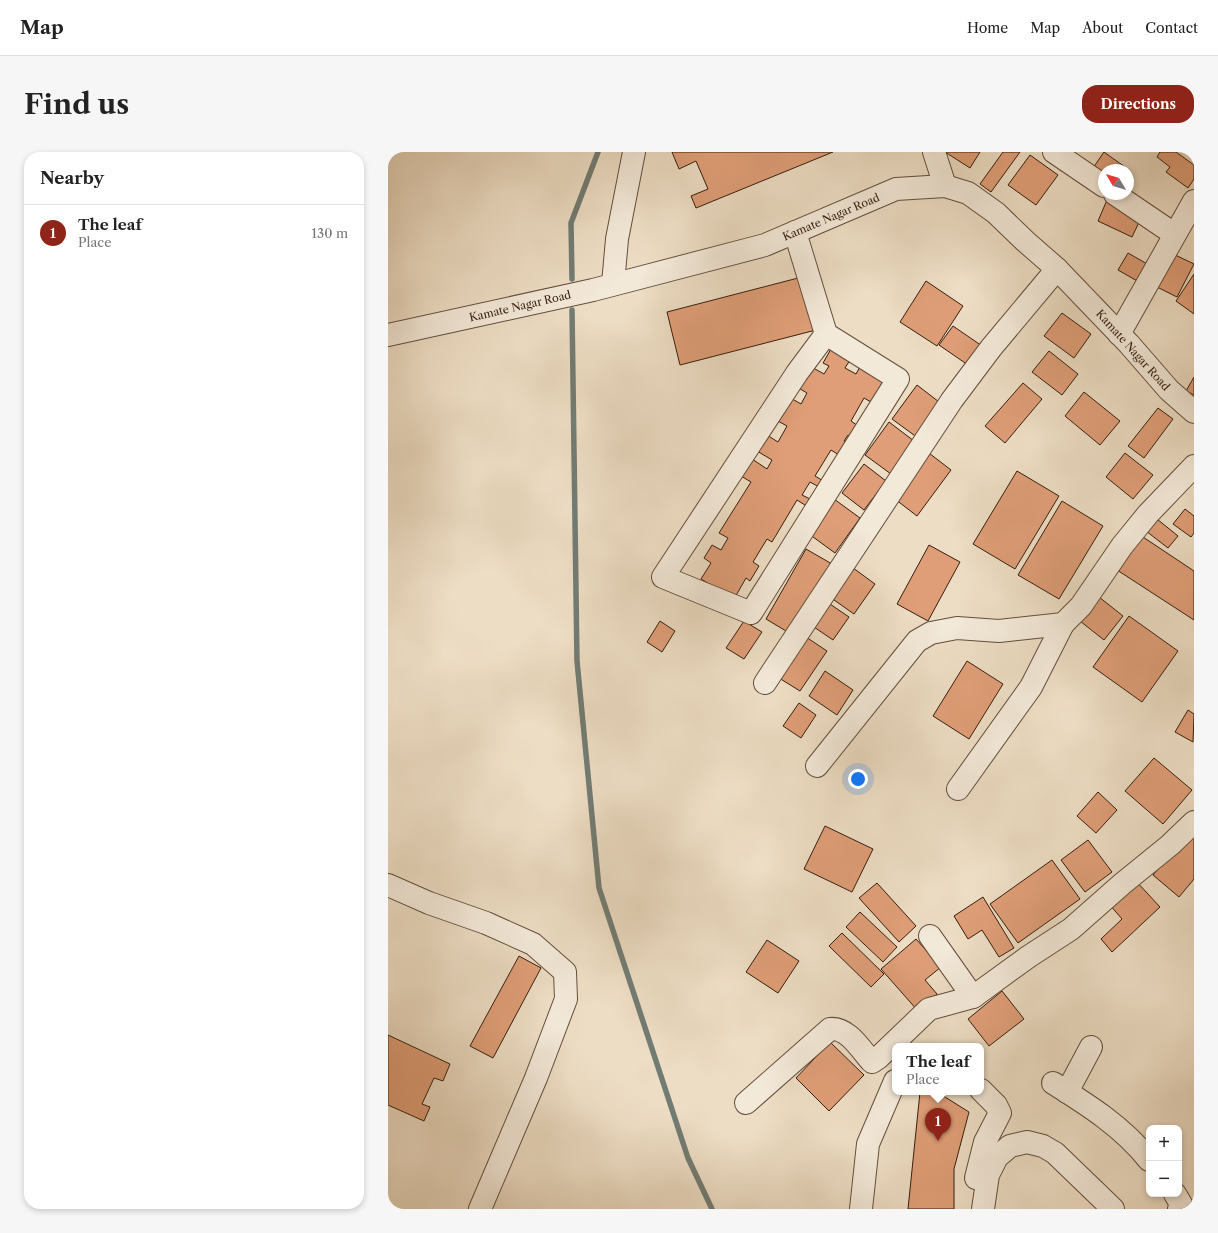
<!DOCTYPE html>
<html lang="en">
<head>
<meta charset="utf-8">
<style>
	:root { --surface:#fff; --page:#f6f6f6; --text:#222; --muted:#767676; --line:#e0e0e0; --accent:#8f2418 }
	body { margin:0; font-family:"Libre Caslon Text",serif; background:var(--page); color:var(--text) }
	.controls { position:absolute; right:12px; bottom:12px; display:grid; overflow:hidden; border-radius:8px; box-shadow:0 2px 6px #0003 }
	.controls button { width:36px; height:36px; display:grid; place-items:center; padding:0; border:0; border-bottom:1px solid var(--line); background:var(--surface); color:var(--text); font:20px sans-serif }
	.compass { position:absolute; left:710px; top:12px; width:36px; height:36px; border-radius:50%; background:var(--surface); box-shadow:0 2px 6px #0003; rotate:308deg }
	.you { position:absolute; left:470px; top:627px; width:14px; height:14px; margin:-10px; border:3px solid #fff; border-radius:50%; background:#1a73e8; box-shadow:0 0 0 6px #1a73e833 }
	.badge { display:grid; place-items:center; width:26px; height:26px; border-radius:50%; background:var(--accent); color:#fff; font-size:13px; font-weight:700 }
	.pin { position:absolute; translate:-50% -33px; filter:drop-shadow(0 1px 2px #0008) }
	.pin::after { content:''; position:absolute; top:21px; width:14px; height:12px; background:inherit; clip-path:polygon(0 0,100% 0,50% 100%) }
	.popup { position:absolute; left:504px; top:891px; width:92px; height:52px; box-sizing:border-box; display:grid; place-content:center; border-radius:8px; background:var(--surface); filter:drop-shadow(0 1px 3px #0005); font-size:13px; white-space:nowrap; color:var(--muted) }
	.popup b { font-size:15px; color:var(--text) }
	.popup::after { content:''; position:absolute; left:50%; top:100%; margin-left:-8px; border:8px solid transparent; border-top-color:var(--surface) }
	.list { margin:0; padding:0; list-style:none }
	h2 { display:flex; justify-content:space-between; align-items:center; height:52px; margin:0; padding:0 16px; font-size:17px }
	h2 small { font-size:13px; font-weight:400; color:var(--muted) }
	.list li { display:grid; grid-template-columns:26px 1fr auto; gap:12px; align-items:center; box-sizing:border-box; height:56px; padding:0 16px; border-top:1px solid var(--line) }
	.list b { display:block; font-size:15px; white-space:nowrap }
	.list p { margin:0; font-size:13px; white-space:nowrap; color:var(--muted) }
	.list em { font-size:13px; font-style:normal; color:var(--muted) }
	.map { position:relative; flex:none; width:806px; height:1057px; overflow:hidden; border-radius:16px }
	header { display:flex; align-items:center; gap:24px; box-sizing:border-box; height:56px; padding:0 20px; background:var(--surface); border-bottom:1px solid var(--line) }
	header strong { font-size:19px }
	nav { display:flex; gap:22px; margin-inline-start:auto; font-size:14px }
	.intro { display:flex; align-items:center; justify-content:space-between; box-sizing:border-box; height:96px; padding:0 24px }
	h1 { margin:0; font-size:28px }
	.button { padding:10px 18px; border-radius:16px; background:var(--accent); color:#fff; font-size:14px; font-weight:700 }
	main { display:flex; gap:24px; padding:0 24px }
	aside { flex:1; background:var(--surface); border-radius:16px; box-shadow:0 2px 6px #0003 }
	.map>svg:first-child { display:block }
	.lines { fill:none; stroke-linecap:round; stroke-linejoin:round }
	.stream { stroke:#727c74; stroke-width:5.5 }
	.building { fill:#df9e77; stroke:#351e0e }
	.minor-casing { stroke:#634e3c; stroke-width:24 }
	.minor { stroke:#f3e9d9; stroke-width:22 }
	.labels { text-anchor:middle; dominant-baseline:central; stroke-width:3; stroke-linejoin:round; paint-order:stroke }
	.street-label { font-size:11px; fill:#351e0e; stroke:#f3e9d9 }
</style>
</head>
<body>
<header>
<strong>Map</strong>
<nav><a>Home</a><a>Map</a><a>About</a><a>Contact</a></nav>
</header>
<div class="intro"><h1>Find us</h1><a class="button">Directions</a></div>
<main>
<aside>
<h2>Nearby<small></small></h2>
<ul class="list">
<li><span class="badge">1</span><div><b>The leaf</b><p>Place</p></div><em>130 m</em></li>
</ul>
</aside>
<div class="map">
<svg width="806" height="1057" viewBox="0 0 806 1057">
	<rect width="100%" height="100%" fill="#edddc4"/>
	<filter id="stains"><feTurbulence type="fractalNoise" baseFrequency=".005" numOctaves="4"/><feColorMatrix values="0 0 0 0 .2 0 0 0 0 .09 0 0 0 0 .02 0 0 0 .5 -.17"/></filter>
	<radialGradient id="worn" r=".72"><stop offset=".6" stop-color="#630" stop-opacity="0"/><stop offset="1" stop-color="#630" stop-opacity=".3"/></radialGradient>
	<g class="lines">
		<!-- stream -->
		<g class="stream">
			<path d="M184,127L183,71L210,0"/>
			<path d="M184,158L189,509L211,736L300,1006L324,1057"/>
		</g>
	</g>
	<!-- building -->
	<g class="building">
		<path d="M284,0H445L308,56L303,44L320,37L308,9L291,17Z"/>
		<path d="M557,0H592L582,16Z"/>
		<path d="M615,0H632L603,40L592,32Z"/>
		<path d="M716,0L737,15L734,18H716V23L705,16Z"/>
		<path d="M772,0H788L806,13V27L800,36L778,20L782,15L769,5Z"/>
		<path d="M642,3L670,23L648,53L620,33Z"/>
		<path d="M719,48L754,64L744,85L710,69Z"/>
		<path d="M779,99L806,112L789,145L763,132Z"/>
		<path d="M740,101L761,113L751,130L730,118Z"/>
		<path d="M806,122V162L788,149Z"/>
		<path d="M414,125L428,178L292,213L279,160Z"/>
		<path d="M538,129L575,154L549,194L512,170Z"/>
		<path d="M674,161L703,182L686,206L656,184Z"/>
		<path d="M565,174L597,196L583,215L551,193Z"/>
		<path d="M443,197L462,208L457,216L468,222L473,213L497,227L483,250L476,246L463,269L473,276L466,287L460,283L456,289L463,293L456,306L443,298L427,324L437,330L433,336L422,330L414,343L424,348L420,355L409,348L384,390L379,387L365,410L371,414L362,429L358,426L346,447L313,427L323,411L316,406L324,393L333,398L340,386L331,381L363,330L353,324L364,307L379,317L384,308L369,299L379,283L390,290L399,274L388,268L401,245L413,252L419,241L407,234L420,213L436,222L441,214L435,211Z"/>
		<path d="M661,199L690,222L674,243L644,220Z"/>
		<path d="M806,225V243L798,239Z"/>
		<path d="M635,231L654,247L617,291L597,274Z"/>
		<path d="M529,233L555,253L530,286L504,267Z"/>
		<path d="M696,240L732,269L712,293L677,264Z"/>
		<path d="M770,256L785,267L756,306L740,294Z"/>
		<path d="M501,270L526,289L503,322L477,303Z"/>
		<path d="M537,298L563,318L529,364L503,344Z"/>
		<path d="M737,301L765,323L745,347L718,325Z"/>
		<path d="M476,312L498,329L476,358L454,341Z"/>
		<path d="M629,319L671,344L627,417L585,392Z"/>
		<path d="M446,347L472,366L447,401L421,382Z"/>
		<path d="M674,349L715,374L671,447L630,423Z"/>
		<path d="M797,357L806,364V381L803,385L785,372Z"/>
		<path d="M769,367L790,384L780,396L758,379Z"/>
		<path d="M752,383L806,419V468L729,418Z"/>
		<path d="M541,393L572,410L540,469L509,452Z"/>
		<path d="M418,397L444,412L403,482L378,467Z"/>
		<path d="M461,413L487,432L466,462L439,443Z"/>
		<path d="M711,445L735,464L716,488L692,469Z"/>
		<path d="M439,450L461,465L445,488L423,473Z"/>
		<path d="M741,464L790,499L754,550L705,515Z"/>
		<path d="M272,469L287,479L274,500L259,490Z"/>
		<path d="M356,469L374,480L356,507L338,496Z"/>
		<path d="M418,485L439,499L412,539L391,526Z"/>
		<path d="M579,509L615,532L581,587L545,564Z"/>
		<path d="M437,519L465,538L449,563L421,544Z"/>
		<path d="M411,551L428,563L413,586L395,574Z"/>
		<path d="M800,558L806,562L805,590L787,580Z"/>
		<path d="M766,606L804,638L775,672L737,639Z"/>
		<path d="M710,640L729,658L708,681L689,664Z"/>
		<path d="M437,674L485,697L464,740L416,717Z"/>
		<path d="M804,675L806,676V727L791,745L765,723Z"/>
		<path d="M700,688L724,720L697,740L673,708Z"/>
		<path d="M664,708L692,747L630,791L602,752Z"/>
		<path d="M747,728L772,755L724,800L713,787L734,767L721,752Z"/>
		<path d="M489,731L528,774L511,790L471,746Z"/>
		<path d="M595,745L626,796L611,805L594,778L580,787L566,764Z"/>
		<path d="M472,760L509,795L495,810L458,775Z"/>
		<path d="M454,781L496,822L483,835L441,794Z"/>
		<path d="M528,787L553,815L537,828L549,842L530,859L493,817Z"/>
		<path d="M379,788L411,809L390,841L358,820Z"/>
		<path d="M131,804L153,816L105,906L82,894Z"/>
		<path d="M614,839L636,867L601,894L580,867Z"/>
		<path d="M0,883L62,912L55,929L46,926L34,952L42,955L36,969L0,953Z"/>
		<path d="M442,890L476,923L441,959L408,926Z"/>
		<path d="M532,940H549L581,960L566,1017V1057H520Z"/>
	</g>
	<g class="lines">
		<!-- minor casing -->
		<g class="minor-casing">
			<g id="minor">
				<path d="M546,0L557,34"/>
				<path d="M666,0L716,34"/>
				<path d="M727,42L786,82"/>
				<path d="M407,80L438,182L510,227L363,461L275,425L409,221L438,182"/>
				<path d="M225,132L229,87L246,0"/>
				<path d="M731,182L806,49"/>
				<path d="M0,183L205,138L377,93L508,37L557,34L580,41L608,61L637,89L669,117L741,192L781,238L806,260"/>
				<path d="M377,531L564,248L603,196L669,117"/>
				<path d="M429,614L529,489L543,481L569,476L611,479L675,472L693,454L734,394L760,362L806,314"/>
				<path d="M570,637L643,535L675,472"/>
				<path d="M0,733L41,751L98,771L145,792L177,820L178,847L148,926L92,1057"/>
				<path d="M542,784L585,845"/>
				<path d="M665,931C700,953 735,975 761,1008"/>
				<path d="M679,940L703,895"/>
				<path d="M358,951L442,877C460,875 473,898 484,910L490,906L541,857L585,845L640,805L683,777L734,732L782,693L806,670"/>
				<path d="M588,1026L597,990L612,961L608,953L593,938"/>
				<path d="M787,1042L793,1052L791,1057"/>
				<path d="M473,1057L480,992L507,929"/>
				<path d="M595,1057L600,1023L609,1005L622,994L639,990L655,994L667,1001L725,1057"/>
			</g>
		</g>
		<!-- minor -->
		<use href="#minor" class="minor"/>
	</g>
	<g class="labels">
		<!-- street labels -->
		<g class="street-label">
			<text transform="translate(443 65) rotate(-23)">Kamate Nagar Road</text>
			<text transform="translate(132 154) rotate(-13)">Kamate Nagar Road</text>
			<text transform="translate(745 198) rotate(48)">Kamate Nagar Road</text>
		</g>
	</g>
	<rect width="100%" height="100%" filter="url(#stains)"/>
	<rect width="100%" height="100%" fill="url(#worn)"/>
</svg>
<div class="controls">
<button>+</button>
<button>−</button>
</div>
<svg class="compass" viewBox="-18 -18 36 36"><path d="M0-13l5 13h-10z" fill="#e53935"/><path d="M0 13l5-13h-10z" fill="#767676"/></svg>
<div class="you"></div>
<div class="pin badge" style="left:550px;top:989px">1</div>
<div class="popup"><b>The leaf</b>Place</div>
</div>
</main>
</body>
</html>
